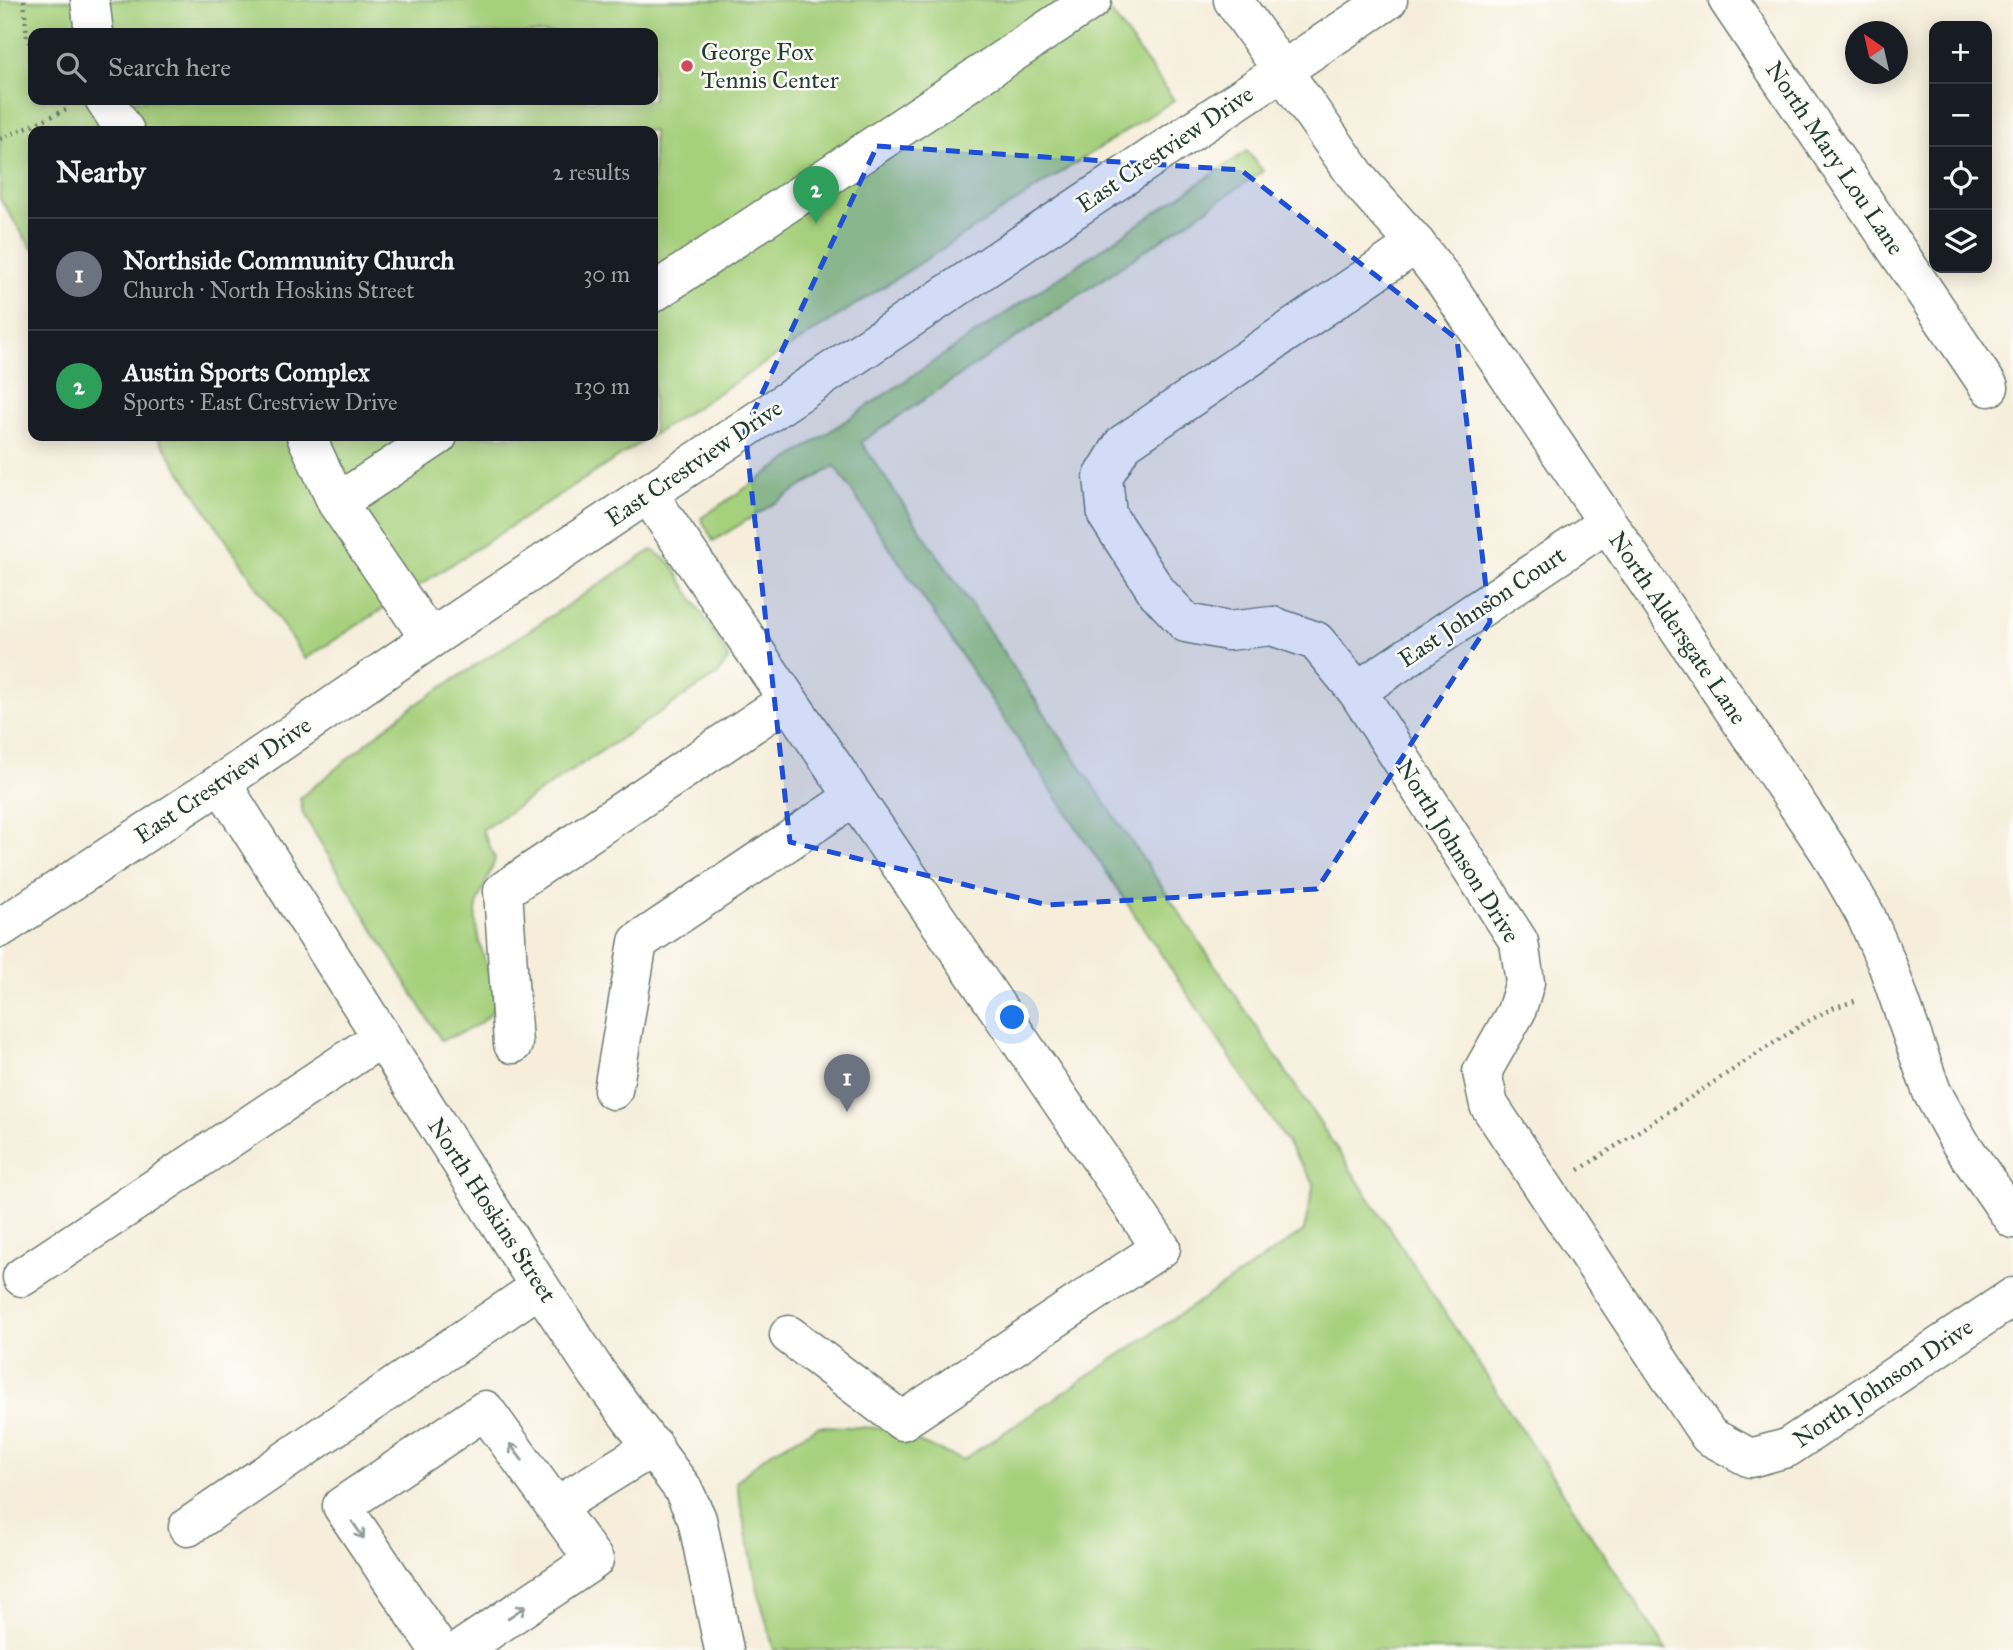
<!DOCTYPE html>
<html lang="en">
<head>
<meta charset="utf-8">
<style>
	:root { --surface:#171b24; --page:#242831; --text:#f1f3f6; --muted:#9ea1a6; --line:#363941; --accent:#d1495b }
	body { margin:0; font-family:"IM FELL Great Primer",serif; background:var(--page); color:var(--text) }
	.controls { position:absolute; right:21px; top:21px; display:grid; overflow:hidden; border-radius:14px; box-shadow:0 4px 18px #0003 }
	.controls button { width:63px; height:63px; display:grid; place-items:center; padding:0; border:0; border-bottom:2px solid var(--line); background:var(--surface); color:var(--text); font:35px sans-serif }
	.compass { position:absolute; left:1845px; top:21px; width:63px; height:63px; border-radius:50%; background:var(--surface); box-shadow:0 4px 18px #0003; rotate:326deg }
	.you { position:absolute; left:1013px; top:1018px; width:24px; height:24px; margin:-18px; border:5px solid #fff; border-radius:50%; background:#1a73e8; box-shadow:0 0 0 10px #1a73e833 }
	.badge { display:grid; place-items:center; width:46px; height:46px; border-radius:50%; background:var(--accent); color:#fff; font-size:23px; font-weight:700 }
	.pin { position:absolute; translate:-50% -58px; filter:drop-shadow(0 2px 4px #0008) }
	.pin::after { content:''; position:absolute; top:37px; width:24px; height:21px; background:inherit; clip-path:polygon(0 0,100% 0,50% 100%) }
	.list { margin:0; padding:0; list-style:none }
	h2 { display:flex; justify-content:space-between; align-items:center; height:91px; margin:0; padding:0 28px; font-size:30px }
	h2 small { font-size:23px; font-weight:400; color:var(--muted) }
	.list li { display:grid; grid-template-columns:46px 1fr auto; gap:21px; align-items:center; box-sizing:border-box; height:112px; padding:0 28px; border-top:2px solid var(--line) }
	.list b { display:block; font-size:26px; white-space:nowrap }
	.list p { margin:0; font-size:23px; white-space:nowrap; color:var(--muted) }
	.list em { font-size:23px; font-style:normal; color:var(--muted) }
	.icon { flex:none; width:38px; height:38px; fill:none; stroke:currentColor; stroke-width:2; stroke-linecap:round; stroke-linejoin:round }
	.map { position:relative; flex:none; width:2013px; height:1650px; overflow:hidden }
	.search { position:absolute; background:var(--surface); box-shadow:0 4px 18px #0003; left:28px; top:28px; width:630px; height:77px; display:flex; align-items:center; gap:18px; box-sizing:border-box; padding:0 24px; border-radius:14px; color:var(--muted); font-size:26px }
	.panel { position:absolute; background:var(--surface); box-shadow:0 4px 18px #0003; left:28px; top:126px; width:630px; height:315px; border-radius:14px }
	.map>svg:first-child { display:block }
	.green { fill:#a6d07c; stroke:#628658; stroke-width:2; fill-rule:evenodd }
	.lines { fill:none; stroke-linecap:round; stroke-linejoin:round }
	.minor-casing { stroke:#6a7b6e; stroke-width:41 }
	.path { stroke:#6a7b6e; stroke-width:4.5; stroke-dasharray:2 5; stroke-linecap:butt }
	.minor { stroke:#fff; stroke-width:38 }
	.oneway { stroke:#8f9e9a }
	.marked { fill:#1d4ed8; fill-opacity:0.2; stroke:#1d4ed8; stroke-width:5; stroke-dasharray:14 9; stroke-linejoin:round }
	.poi-dot { fill:#d1495b; stroke:#fdfcf7; stroke-width:2.5 }
	.labels { text-anchor:middle; dominant-baseline:central; stroke-width:5; stroke-linejoin:round; paint-order:stroke }
	.poi-label { font-size:24px; fill:#1f3d34; stroke:#fdfcf7; text-anchor:start }
	.street-label { font-size:24px; fill:#1f3d34; stroke:#fdfcf7 }
</style>
</head>
<body>
<div class="map">
<svg width="2013" height="1650" viewBox="0 0 2013 1650">
	<rect width="100%" height="100%" fill="#fdfcf7"/>
	<filter id="ink" filterUnits="userSpaceOnUse"><feTurbulence type="fractalNoise" baseFrequency=".0143" numOctaves="2"/><feDisplacementMap in="SourceGraphic" scale="14" xChannelSelector="R" yChannelSelector="G"/><feConvolveMatrix kernelMatrix="1 2 1 2 8 2 1 2 1" color-interpolation-filters="sRGB"/></filter>
	<filter id="wash" filterUnits="userSpaceOnUse"><feTurbulence type="fractalNoise" baseFrequency=".00686" numOctaves="4" result="noise"/><feDisplacementMap in="SourceGraphic" scale="28" xChannelSelector="R" yChannelSelector="G"/><feGaussianBlur stdDeviation="1.57" result="paint"/><feColorMatrix in="noise" values="0 0 0 0 0 0 0 0 0 0 0 0 0 0 0 0 0 1.4 0 .05"/><feComposite in="paint" operator="in"/></filter>
	<g filter="url(#wash)">
		<rect width="100%" height="100%" fill="#f6eedb"/>
		<!-- green -->
		<g class="green">
			<path d="M0,0H1102L1174,100L653,435V131H33V250L0,199ZM33,33H653V100H33Z"/>
			<path d="M1247,151L1263,171L861,442L1246,1011L1667,1650H774L758,1591L736,1482L765,1456L819,1426L882,1428L963,1460L1304,1231L1314,1183L835,466L713,541L701,518Z"/>
			<path d="M157,436H651L305,659Z"/>
			<path d="M652,550L671,563L729,658L718,674L482,830L495,858C490,881 473,898 476,924C483,987 531,1012 441,1040L303,814L300,798L406,711Z"/>
		</g>
	</g>
	<g filter="url(#ink)">
		<g class="lines">
			<!-- minor casing -->
			<g class="minor-casing">
				<g id="minor">
					<path d="M90,0L94,33"/>
					<path d="M1233,0L1362,184L1416,244L1446,283L1830,853L1865,914L1887,964L1932,1092L1959,1141L2013,1219"/>
					<path d="M1728,0L1989,387"/>
					<path d="M105,100L125,131"/>
					<path d="M1416,244L1123,444L1103,477L1107,515L1157,592L1186,623L1228,631L1272,626L1316,641L1357,691L1519,942L1525,982L1516,1012L1482,1072L1489,1105L1709,1436L1750,1458L1787,1448L2013,1297"/>
					<path d="M653,293L1092,0"/>
					<path d="M306,436L337,503L430,639"/>
					<path d="M648,494L1161,1248L902,1421L789,1335"/>
					<path d="M337,503L438,436"/>
					<path d="M1357,691L1607,523"/>
					<path d="M221,783L534,1278L597,1373L683,1489L697,1519L724,1650"/>
					<path d="M0,928L221,783L430,639L1388,0"/>
					<path d="M513,1044L503,891L788,700"/>
					<path d="M613,1090L638,942L854,797"/>
					<path d="M22,1277L382,1037"/>
					<path d="M557,1506L654,1446"/>
					<path d="M188,1527L540,1287"/>
					<path d="M439,1650L342,1506L485,1410L594,1560L460,1650"/>
				</g>
			</g>
			<!-- path -->
			<g class="path">
				<path d="M24,0L27,38L33,46"/>
				<path d="M0,139L66,110"/>
				<path d="M1579,1170L1803,1024L1833,1008L1858,1000"/>
			</g>
			<!-- minor -->
			<use href="#minor" class="minor"/>
		</g>
		<!-- one-way arrows -->
		<defs><path id="oneway-shaft" d="M-6 0H5M1.5-3L5.5 0L1.5 3" fill="none" stroke-width="1.6" stroke-linecap="round" stroke-linejoin="round" transform="scale(1.75)"/></defs>
		<g class="oneway">
			<use href="#oneway-shaft" transform="translate(516 1452) rotate(-127)"/>
			<use href="#oneway-shaft" transform="translate(358 1530) rotate(56)"/>
			<use href="#oneway-shaft" transform="translate(517 1612) rotate(-34)"/>
		</g>
	</g>
	<!-- marked area -->
	<path class="marked" d="M877,146L1241,170L1457,339L1490,622L1317,889L1048,905L790,842L745,430Z"/>
	<!-- markers -->
	<circle class="poi-dot" cx="687" cy="66" r="7"/>
	<g class="labels">
		<!-- poi labels -->
		<g class="poi-label">
			<text x="701" y="52">George Fox<tspan x="701" dy="28">Tennis Center</tspan></text>
		</g>
		<!-- street labels -->
		<g class="street-label">
			<text transform="translate(1165 149) rotate(-34)">East Crestview Drive</text>
			<text transform="translate(1835 158) rotate(56)">North Mary Lou Lane</text>
			<text transform="translate(694 463) rotate(-34)">East Crestview Drive</text>
			<text transform="translate(1482 607) rotate(-34)">East Johnson Court</text>
			<text transform="translate(1678 628) rotate(56)">North Aldersgate Lane</text>
			<text transform="translate(223 780) rotate(-34)">East Crestview Drive</text>
			<text transform="translate(1458 851) rotate(58)">North Johnson Drive</text>
			<text transform="translate(492 1210) rotate(57)">North Hoskins Street</text>
			<text transform="translate(1883 1383) rotate(-34)">North Johnson Drive</text>
		</g>
	</g>
</svg>
<div class="controls">
<button>+</button>
<button>−</button>
<button><svg class="icon" aria-label="locate" viewBox="0 0 24 24"><circle cx="12" cy="12" r="6"/><path d="M12 2v4M12 18v4M2 12h4M18 12h4"/></svg></button>
<button><svg class="icon" aria-label="layers" viewBox="0 0 24 24"><path d="M12 4l9 5-9 5-9-5zM3 14l9 5 9-5"/></svg></button>
</div>
<svg class="compass" viewBox="-18 -18 36 36"><path d="M0-13l5 13h-10z" fill="#e53935"/><path d="M0 13l5-13h-10z" fill="#9ea1a6"/></svg>
<div class="you"></div>
<div class="pin badge" style="left:847px;top:1112px;background:#6b7280">1</div>
<div class="pin badge" style="left:816px;top:224px;background:#2e9e5b">2</div>
<div class="search"><svg class="icon" aria-label="search" viewBox="0 0 24 24"><circle cx="10" cy="10" r="6"/><path d="M15 15l6 6"/></svg>Search here</div>
<section class="panel">
<h2>Nearby<small>2 results</small></h2>
<ul class="list">
<li><span class="badge" style="background:#6b7280">1</span><div><b>Northside Community Church</b><p>Church · North Hoskins Street</p></div><em>30 m</em></li>
<li><span class="badge" style="background:#2e9e5b">2</span><div><b>Austin Sports Complex</b><p>Sports · East Crestview Drive</p></div><em>130 m</em></li>
</ul>
</section>
</div>
</body>
</html>
